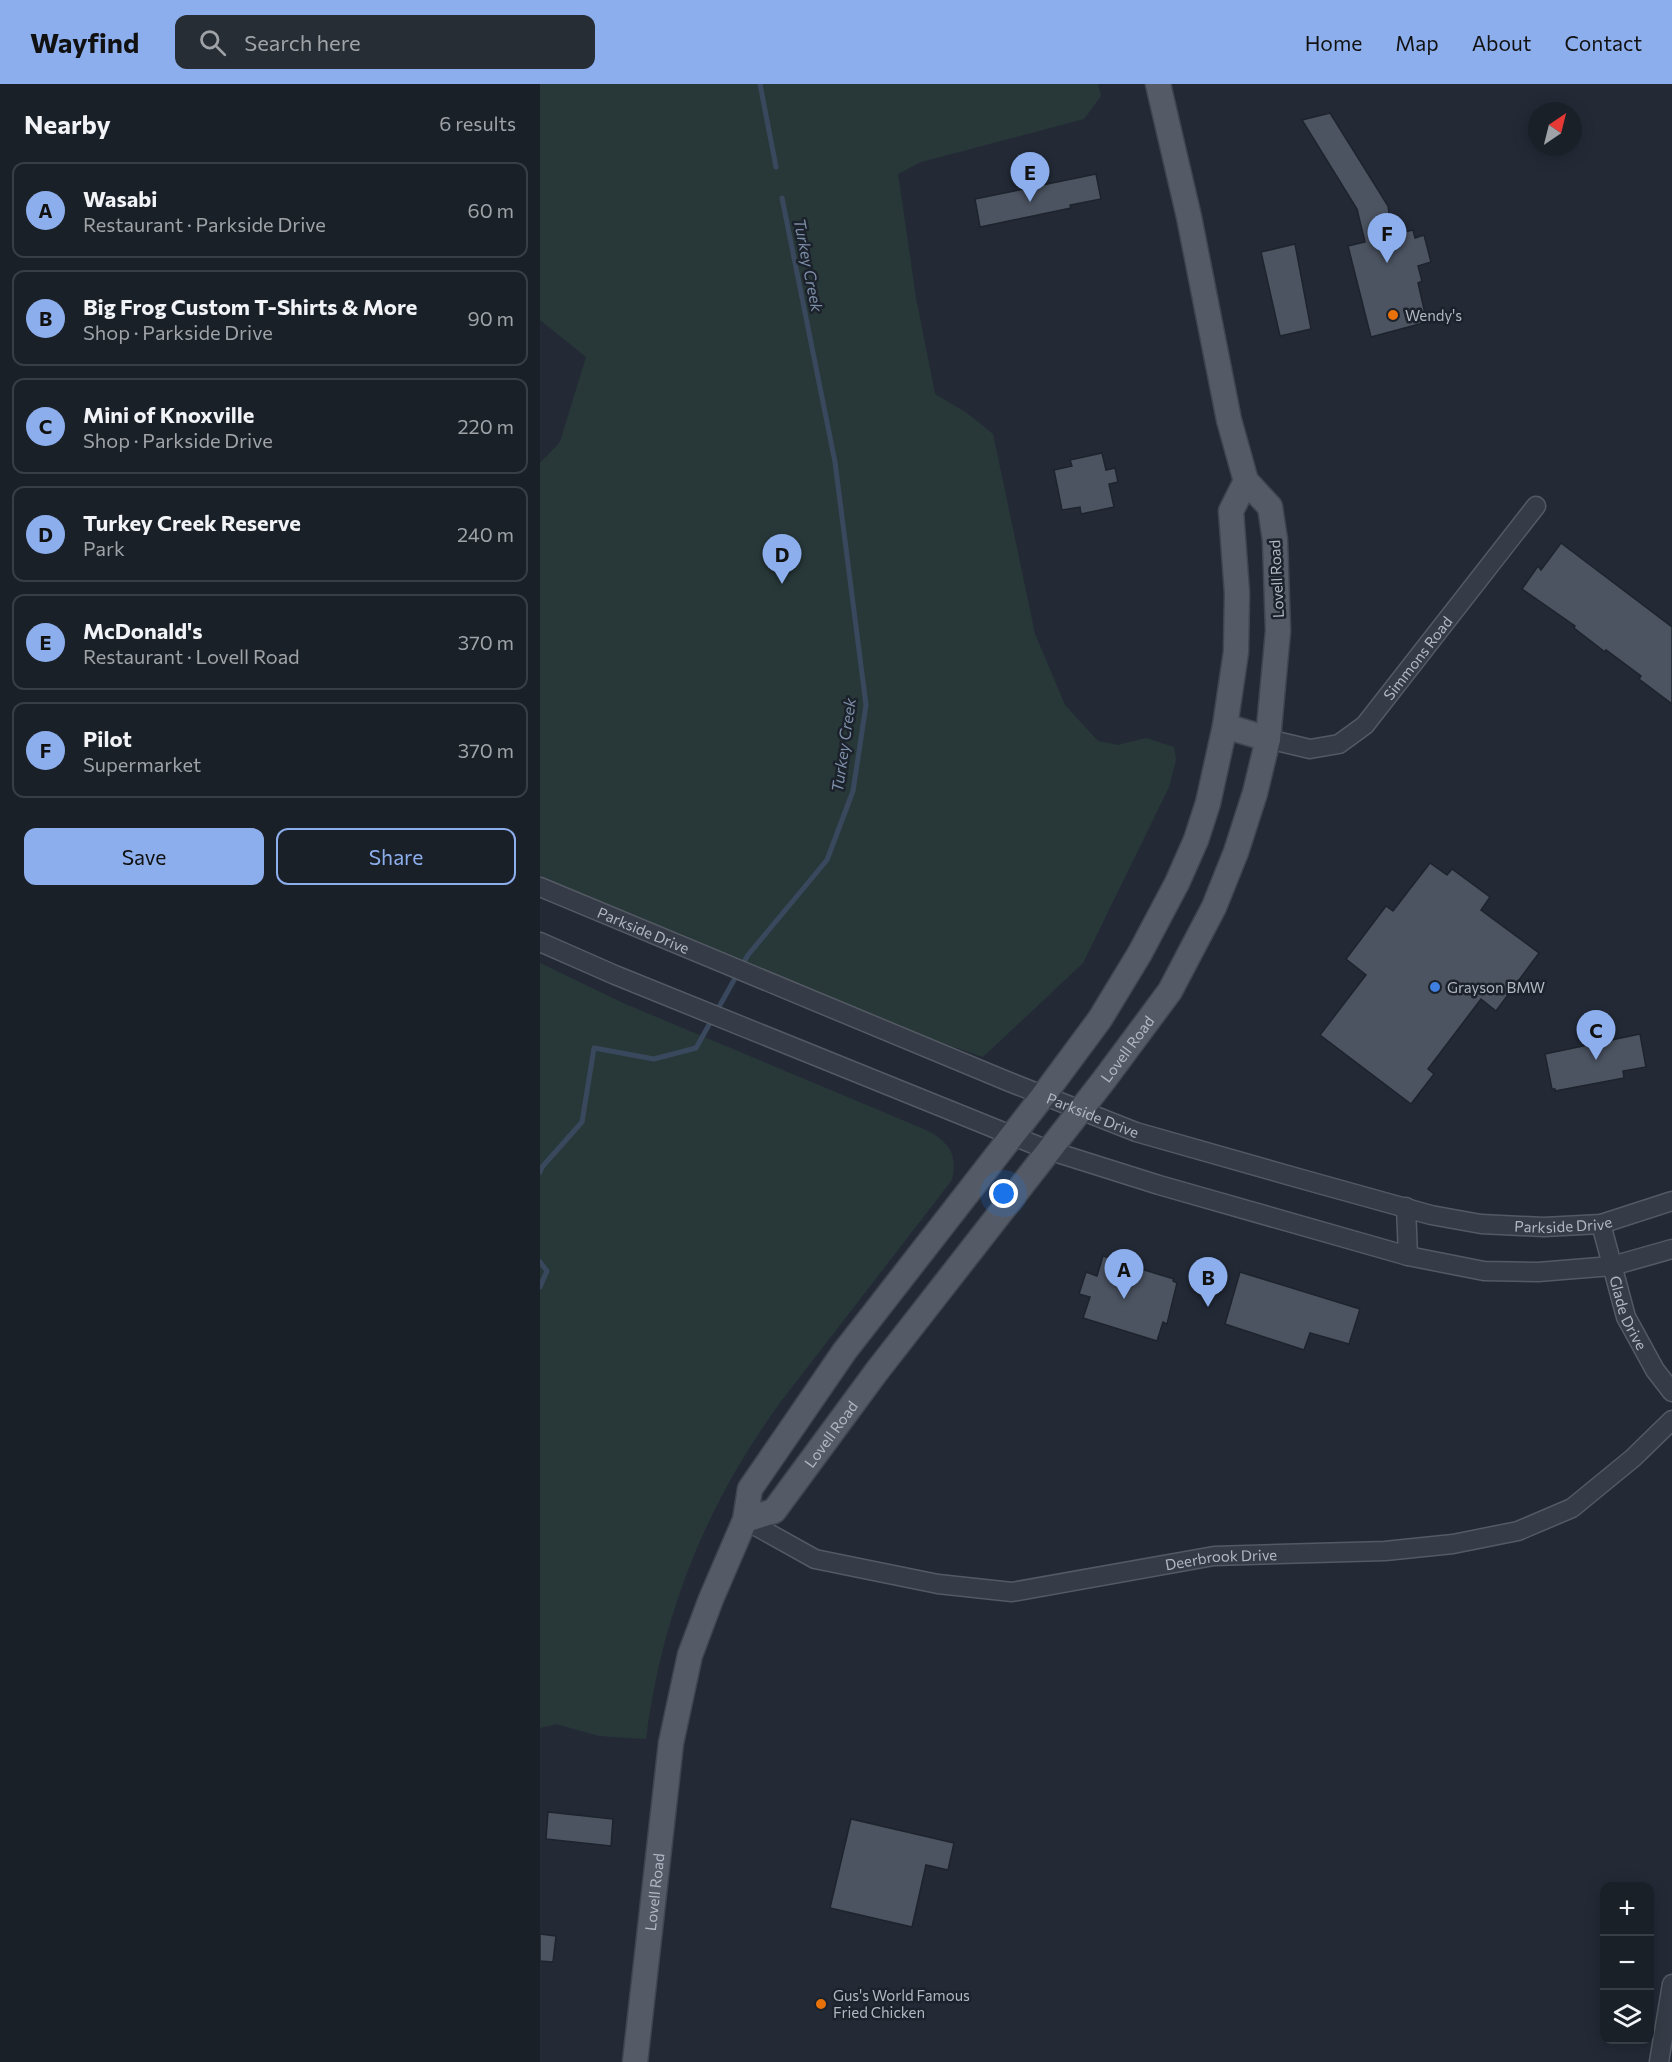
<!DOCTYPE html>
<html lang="en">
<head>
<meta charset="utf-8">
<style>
	:root { --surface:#1a2028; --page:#272d34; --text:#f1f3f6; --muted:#9fa3a8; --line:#383e45; --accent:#8daeec }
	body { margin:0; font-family:Commissioner,sans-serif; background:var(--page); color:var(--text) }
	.controls { position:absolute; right:18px; bottom:18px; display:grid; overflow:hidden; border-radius:12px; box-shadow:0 3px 15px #0003 }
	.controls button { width:54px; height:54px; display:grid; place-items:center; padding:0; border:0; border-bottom:2px solid var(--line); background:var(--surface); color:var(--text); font:30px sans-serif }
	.compass { position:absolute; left:988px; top:18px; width:54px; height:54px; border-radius:50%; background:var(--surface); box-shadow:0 3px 15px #0003; rotate:35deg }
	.you { position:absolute; left:464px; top:1110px; width:21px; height:21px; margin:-15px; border:4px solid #fff; border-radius:50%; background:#1a73e8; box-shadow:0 0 0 9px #1a73e833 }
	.badge { display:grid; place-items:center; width:39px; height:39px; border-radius:50%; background:var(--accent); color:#111; font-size:20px; font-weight:700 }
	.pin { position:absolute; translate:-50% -50px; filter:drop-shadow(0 2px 3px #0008) }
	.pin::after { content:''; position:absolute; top:32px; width:21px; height:18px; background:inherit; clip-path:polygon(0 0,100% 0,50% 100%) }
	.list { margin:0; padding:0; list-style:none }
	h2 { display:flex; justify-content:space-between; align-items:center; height:78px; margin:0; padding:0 24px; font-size:26px }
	h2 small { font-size:20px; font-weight:400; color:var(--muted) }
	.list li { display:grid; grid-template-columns:39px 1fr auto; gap:18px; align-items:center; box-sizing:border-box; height:96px; margin:0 12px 12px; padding:0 12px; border:2px solid var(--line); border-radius:12px }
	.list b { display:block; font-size:22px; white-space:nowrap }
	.list p { margin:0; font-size:20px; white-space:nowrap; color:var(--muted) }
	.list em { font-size:20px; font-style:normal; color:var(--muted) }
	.actions { display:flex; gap:12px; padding:18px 24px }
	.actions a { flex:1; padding:14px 0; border:2px solid var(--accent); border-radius:12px; text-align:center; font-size:21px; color:var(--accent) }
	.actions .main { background:var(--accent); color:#111 }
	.icon { flex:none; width:33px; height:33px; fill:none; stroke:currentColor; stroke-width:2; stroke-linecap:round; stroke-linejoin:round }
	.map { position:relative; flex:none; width:1132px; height:1978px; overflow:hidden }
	header { display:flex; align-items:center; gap:36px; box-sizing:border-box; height:84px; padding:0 30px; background:var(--accent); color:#111 }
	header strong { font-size:28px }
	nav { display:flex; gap:33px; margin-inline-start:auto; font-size:21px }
	.search { width:420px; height:54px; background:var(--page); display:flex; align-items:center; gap:15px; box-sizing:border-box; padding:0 21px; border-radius:12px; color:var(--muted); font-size:22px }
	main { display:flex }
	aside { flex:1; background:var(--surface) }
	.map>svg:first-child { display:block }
	.green { fill:#283839 }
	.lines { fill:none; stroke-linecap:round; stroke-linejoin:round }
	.stream { stroke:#3a485d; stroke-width:5 }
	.building { fill:#4c5461; stroke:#1e242d; stroke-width:1.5 }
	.minor-casing { stroke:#545a64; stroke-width:21 }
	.major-casing { stroke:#404650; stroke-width:27 }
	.minor { stroke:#363c47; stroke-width:18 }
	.major { stroke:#545b67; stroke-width:24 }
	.food-dot { fill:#e8710a; stroke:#1c222b; stroke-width:2 }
	.shop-dot { fill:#3f7fe0; stroke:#1c222b; stroke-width:2 }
	.labels { text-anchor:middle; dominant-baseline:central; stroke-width:5; stroke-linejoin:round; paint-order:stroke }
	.poi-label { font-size:15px; fill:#b1b7c3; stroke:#1c222b; text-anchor:start }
	.street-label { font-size:15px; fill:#b1b7c3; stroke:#1c222b }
	.water-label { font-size:16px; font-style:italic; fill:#7c8ea8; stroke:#1c222b }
</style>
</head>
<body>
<header>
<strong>Wayfind</strong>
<div class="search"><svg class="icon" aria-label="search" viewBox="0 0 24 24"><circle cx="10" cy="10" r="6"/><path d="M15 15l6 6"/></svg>Search here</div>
<nav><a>Home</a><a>Map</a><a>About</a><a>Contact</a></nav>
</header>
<main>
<aside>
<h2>Nearby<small>6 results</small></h2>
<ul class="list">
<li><span class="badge">A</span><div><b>Wasabi</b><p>Restaurant · Parkside Drive</p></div><em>60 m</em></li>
<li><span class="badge">B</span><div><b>Big Frog Custom T-Shirts &amp; More</b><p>Shop · Parkside Drive</p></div><em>90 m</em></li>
<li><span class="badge">C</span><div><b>Mini of Knoxville</b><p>Shop · Parkside Drive</p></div><em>220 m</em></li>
<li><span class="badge">D</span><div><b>Turkey Creek Reserve</b><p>Park</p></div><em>240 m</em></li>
<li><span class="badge">E</span><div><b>McDonald's</b><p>Restaurant · Lovell Road</p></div><em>370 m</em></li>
<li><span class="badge">F</span><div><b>Pilot</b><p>Supermarket</p></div><em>370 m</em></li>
</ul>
<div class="actions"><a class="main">Save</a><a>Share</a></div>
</aside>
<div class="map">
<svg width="1132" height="1978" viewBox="0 0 1132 1978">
	<rect width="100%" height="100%" fill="#232a36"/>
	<!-- green -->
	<g class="green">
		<path d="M0,0H558L561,12L544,35L381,78L358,90L376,214L395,310L427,329L453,350L495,550L525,621L558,657L578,661L606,654L634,663L636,676L629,703L543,879L443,973L402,959L0,793V379L20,358L46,273L0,236Z"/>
		<path d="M0,879L83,919L386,1046C409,1058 418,1070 412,1096L242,1316C167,1418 122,1529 106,1655L59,1652L16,1640L0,1644Z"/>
	</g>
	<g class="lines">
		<!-- stream -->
		<g class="stream">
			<path d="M220,0L236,83"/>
			<path d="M0,1088L2,1083L42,1038L54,964L114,975L156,964L208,871L287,776L313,707L326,621L295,378L242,114"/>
			<path d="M0,1178L7,1187L0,1203"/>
		</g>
	</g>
	<!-- building -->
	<g class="building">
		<path d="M790,29L848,122L852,151L873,146L875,154L884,151L891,178L878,182L882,197L878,199L887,238L831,253L808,162L825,158L817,125L762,36Z"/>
		<path d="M556,90L561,115L530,121L531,124L440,143L435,115Z"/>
		<path d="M755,160L771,245L740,252L721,168Z"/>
		<path d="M562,369L566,386L575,384L578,398L569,400L574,423L541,430L540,423L522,426L514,386L532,382L530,376Z"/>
		<path d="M1021,459L1132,543V620L1099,595L1101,592L1066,566L1065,568L1034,544L1035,542L982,505L998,482L1001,486Z"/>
		<path d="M890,779L907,791L912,785L950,813L941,826L999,869L956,927L941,915L888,985L894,990L871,1020L780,951L826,891L806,875L846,822L853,827Z"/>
		<path d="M1100,950L1106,983L1083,987L1084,994L1015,1007V1005H1012L1005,970Z"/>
		<path d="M563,1172L586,1179L587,1176L602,1181L601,1185L634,1195L633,1197L637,1199L627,1240L623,1238L617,1257L543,1234L550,1213L539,1210L546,1188L557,1192Z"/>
		<path d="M700,1188L820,1225L809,1260L770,1249L764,1266L685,1240Z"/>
		<path d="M8,1728L73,1735L71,1762L6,1755Z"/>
		<path d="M311,1735L414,1759L408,1786L386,1781L372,1843L290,1824Z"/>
		<path d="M0,1850L16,1852L13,1878L0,1877Z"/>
	</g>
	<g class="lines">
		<!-- minor casing -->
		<g class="minor-casing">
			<g id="minor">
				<path id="s1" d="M728,655L770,665L799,660L825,641L996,422"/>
				<path id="s2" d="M0,803L467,997L596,1048L765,1096L891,1131L941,1140L1004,1143L1061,1140L1132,1117"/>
				<path d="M0,858L75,891L508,1066L619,1101L868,1172L944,1187L998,1188L1072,1182L1132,1165"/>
				<path d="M866,1123L868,1172"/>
				<path id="s3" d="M1061,1140L1086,1233L1115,1286L1132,1308"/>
				<path id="s4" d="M205,1436L275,1475L398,1500L472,1508L674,1472L845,1467L913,1460L978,1447L1032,1424L1093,1374L1132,1336"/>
				<path d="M1119,1978L1132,1900"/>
			</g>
		</g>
		<!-- major casing -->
		<g class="major-casing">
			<g id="major">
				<path d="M685,642L728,655"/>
				<path id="s5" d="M205,1436L234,1427L337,1287L564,996L630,907L674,823L696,768L715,709L728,655L738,547L735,456L730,423L706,397L689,336L649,133L618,0"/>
				<path id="s6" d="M95,1978L131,1659L150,1571L171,1515L205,1436L210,1405L304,1268L503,1012L560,935L600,869L637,799L656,756L668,719L685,642L696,568L697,509L691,427L706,397"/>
			</g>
		</g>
		<!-- minor -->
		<use href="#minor" class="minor"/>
		<!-- major -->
		<use href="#major" class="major"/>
	</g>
	<!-- markers -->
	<g class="food-dot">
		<circle cx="853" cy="231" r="6"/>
		<circle cx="281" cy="1920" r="6"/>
	</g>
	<circle class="shop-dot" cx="895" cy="903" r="6"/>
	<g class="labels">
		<!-- poi labels -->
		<g class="poi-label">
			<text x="865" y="231">Wendy's</text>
			<text x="907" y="903">Grayson BMW</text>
			<text x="293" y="1911">Gus's World Famous<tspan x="293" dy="17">Fried Chicken</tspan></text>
		</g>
		<!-- street labels -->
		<g class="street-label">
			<text transform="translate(736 495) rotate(-93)">Lovell Road</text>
			<text stroke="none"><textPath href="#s1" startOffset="190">Simmons Road</textPath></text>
			<text stroke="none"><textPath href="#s2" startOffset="112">Parkside Drive</textPath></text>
			<text stroke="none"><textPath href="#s5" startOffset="612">Lovell Road</textPath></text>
			<text stroke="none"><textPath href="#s2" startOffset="598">Parkside Drive</textPath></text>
			<text stroke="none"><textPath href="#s2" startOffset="1084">Parkside Drive</textPath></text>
			<text stroke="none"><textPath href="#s3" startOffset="93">Glade Drive</textPath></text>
			<text stroke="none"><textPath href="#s5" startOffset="126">Lovell Road</textPath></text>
			<text stroke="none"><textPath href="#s4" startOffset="492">Deerbrook Drive</textPath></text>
			<text stroke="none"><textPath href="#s6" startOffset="171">Lovell Road</textPath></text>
		</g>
		<!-- water labels -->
		<g class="water-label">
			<text transform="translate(269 181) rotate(79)">Turkey Creek</text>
			<text transform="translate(303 661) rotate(-82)">Turkey Creek</text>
		</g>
	</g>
</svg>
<div class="controls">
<button>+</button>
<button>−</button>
<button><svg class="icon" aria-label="layers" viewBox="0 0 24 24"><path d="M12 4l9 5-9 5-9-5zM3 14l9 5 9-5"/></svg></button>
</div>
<svg class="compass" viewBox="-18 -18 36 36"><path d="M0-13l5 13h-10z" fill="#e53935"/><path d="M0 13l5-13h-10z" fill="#9fa3a8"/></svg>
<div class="you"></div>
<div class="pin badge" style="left:584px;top:1215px">A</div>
<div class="pin badge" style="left:668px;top:1223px">B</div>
<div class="pin badge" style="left:1056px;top:976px">C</div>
<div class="pin badge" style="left:242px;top:500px">D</div>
<div class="pin badge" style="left:490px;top:118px">E</div>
<div class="pin badge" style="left:847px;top:179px">F</div>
</div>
</main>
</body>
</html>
